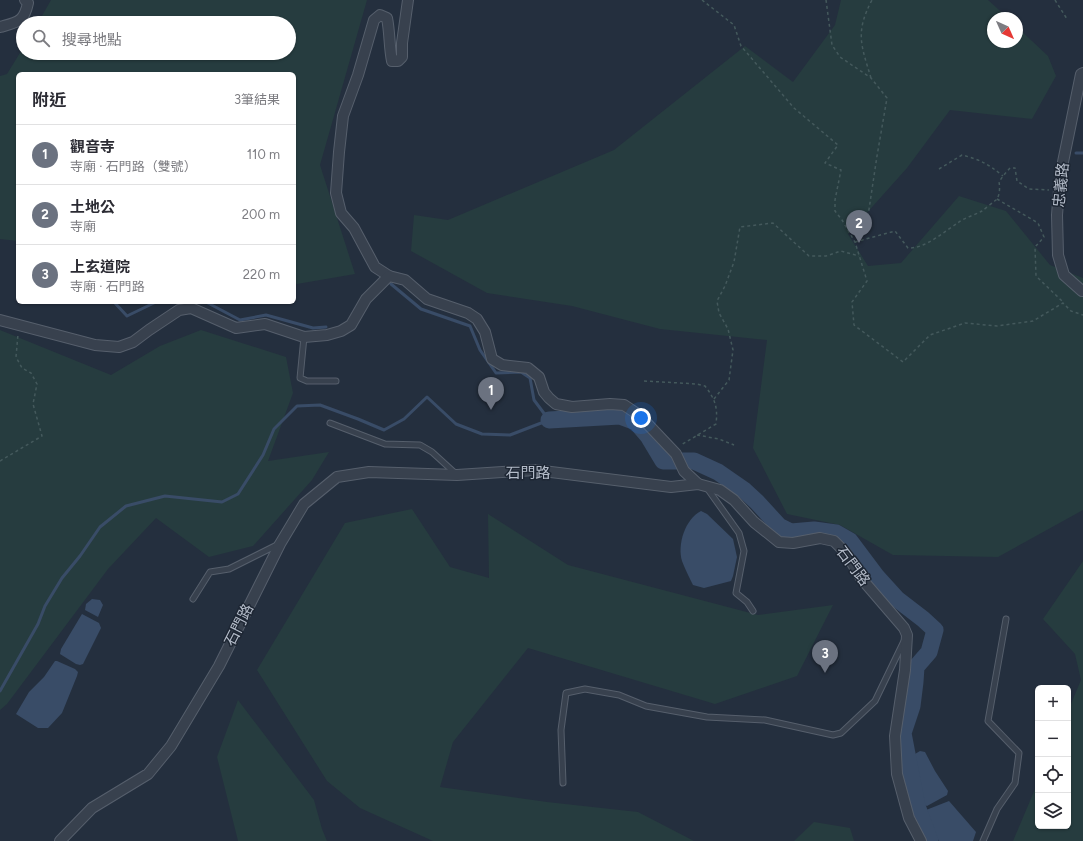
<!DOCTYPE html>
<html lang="zh-TW">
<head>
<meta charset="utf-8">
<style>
	:root { --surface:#fff; --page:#f7f7f7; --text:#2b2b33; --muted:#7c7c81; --line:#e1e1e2; --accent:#0f766e }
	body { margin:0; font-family:Figtree,"Noto Sans TC",sans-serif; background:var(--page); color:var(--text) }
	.controls { position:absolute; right:12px; bottom:12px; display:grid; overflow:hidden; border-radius:6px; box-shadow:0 1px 3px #0004 }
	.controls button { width:36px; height:36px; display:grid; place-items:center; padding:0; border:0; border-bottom:1px solid var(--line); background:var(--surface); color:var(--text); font:20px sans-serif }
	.compass { position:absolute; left:987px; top:12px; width:36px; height:36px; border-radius:50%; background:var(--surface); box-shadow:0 1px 3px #0004; rotate:135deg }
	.you { position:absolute; left:641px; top:418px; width:14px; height:14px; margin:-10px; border:3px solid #fff; border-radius:50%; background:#1a73e8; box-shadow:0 0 0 6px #1a73e833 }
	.badge { display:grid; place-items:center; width:26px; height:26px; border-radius:50%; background:var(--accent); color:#fff; font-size:13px; font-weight:700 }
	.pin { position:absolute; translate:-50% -33px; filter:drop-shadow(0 1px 2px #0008) }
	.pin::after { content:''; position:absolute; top:21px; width:14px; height:12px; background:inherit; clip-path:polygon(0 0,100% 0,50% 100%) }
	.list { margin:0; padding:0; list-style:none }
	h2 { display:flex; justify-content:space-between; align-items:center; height:52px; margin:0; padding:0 16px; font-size:17px }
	h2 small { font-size:13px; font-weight:400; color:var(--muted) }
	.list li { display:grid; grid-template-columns:26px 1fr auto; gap:12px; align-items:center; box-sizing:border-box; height:60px; padding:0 16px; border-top:1px solid var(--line) }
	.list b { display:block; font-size:15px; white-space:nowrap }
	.list p { margin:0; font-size:13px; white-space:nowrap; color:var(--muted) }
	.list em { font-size:13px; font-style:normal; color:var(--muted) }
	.icon { flex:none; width:22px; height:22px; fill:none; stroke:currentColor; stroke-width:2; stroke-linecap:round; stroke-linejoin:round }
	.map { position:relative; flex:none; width:1083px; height:841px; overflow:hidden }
	.search { position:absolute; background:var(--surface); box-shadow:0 1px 3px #0004; left:16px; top:16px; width:280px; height:44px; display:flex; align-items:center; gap:10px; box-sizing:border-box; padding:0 14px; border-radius:22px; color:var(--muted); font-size:15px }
	.panel { position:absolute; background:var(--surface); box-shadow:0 1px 3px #0004; left:16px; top:72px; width:280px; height:232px; border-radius:6px }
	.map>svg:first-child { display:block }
	.green { fill:#263c3f }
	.water { fill:#394c67 }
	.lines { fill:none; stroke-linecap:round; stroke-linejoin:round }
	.stream { stroke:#394c67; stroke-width:3 }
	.river { stroke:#394c67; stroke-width:17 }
	.lane-casing { stroke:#565f6c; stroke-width:7 }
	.street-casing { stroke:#565f6c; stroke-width:12 }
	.path { stroke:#44595c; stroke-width:1.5; stroke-dasharray:3 3; stroke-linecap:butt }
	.lane { stroke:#38414e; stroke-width:5 }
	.street { stroke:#38414e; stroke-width:10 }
	.labels { text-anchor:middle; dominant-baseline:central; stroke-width:3; stroke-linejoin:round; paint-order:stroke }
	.street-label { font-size:15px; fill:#b4bcc9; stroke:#1d2633 }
</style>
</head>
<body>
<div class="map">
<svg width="1083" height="841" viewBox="0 0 1083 841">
	<rect width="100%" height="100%" fill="#242f3e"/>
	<!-- green -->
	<g class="green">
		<path d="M51,0H367L320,165L355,274L297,284L294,283V74H18V241L0,239V76L7,74L23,48V53H289V23H38Z"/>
		<path d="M841,0H988L1008,18H993V42H1017V27L1048,56L1056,76L1032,119L950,110L907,168L848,234L868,266L901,263L959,196L1006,211L1050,265L1083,278V510L998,557L893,555L840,525L787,514L753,448L767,340L660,329L572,306L487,293L411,251L414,215L448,220L614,150L745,46L793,82L835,25Z"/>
		<path d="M0,330L111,375L160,346L201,330L286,357L293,393L268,461L329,452L312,480L253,546L209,557L156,518L108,569L7,704L0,710Z"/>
		<path d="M412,509L450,567L489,578L488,514L568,565L758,615L833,605L797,676L715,704L528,648L453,742L440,787L547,802L638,812L694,841H433L360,808L327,781L257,670L345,523Z"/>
		<path d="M1083,561V841H1013L1038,782V826H1068V711L1081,680L1075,654L1043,619Z"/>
		<path d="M238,700L314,800L322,829L327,841H238L217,757Z"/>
		<path d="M814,822L850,828L854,841H794Z"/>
	</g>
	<!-- water -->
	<g class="water">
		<path d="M701,511L707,514L733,539L737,557L733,576L731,581L704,588L693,585C689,577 685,569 682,561C677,545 685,519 701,511Z"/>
		<path d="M92,599L100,600L103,605L98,617L85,610L86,604Z"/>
		<path d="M82,614L99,623L101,628L83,664L80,665L76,664L60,654L61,649Z"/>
		<path d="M55,661H57L75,669L78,672L77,676L62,713L48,728H38L16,714L29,692L44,677Z"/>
		<path d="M920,751L925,752L935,771L948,791L947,795L927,806L922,804C916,788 915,771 915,754Z"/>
		<path d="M949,801L976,832L973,841H939L929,826L925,812L926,810Z"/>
	</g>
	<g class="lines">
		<!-- stream -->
		<g class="stream">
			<path d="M1076,153H1083"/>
			<path d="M114,302L127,316L156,302"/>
			<path d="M206,302L240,320L266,315L313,328L326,327"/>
			<path d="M0,691L38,624L45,606L62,578L80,556L100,527L126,506L165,496L222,502L238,494L263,455L274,429L297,406L320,405L358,419L384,430L404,419L427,397L456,424L482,434L510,435L549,420L534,400L530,378L521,372L496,373L480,350L470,326L421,309L391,284"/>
		</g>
		<!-- river -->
		<path class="river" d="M549,420L620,416L636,422L648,436L663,461H694L718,472L744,490L757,502L779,526L791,532L814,530L836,533L850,541L877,577L897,599L923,619L935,630L929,652L916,667L915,682L912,706L903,733L917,806L930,841"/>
		<!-- lane casing -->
		<g class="lane-casing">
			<g id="lane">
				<path d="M304,337L300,378L307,381H336"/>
				<path d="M330,423L385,444L420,445L432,452L455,473"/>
				<path d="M707,488L739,533L744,551L736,593L747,602L753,611"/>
				<path d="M193,599L210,572L229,569L279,544"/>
				<path d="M563,783L561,730L566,693L585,689L619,695L646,706L707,717L765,720L833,735L841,733L875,701L904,641"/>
				<path d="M983,841L997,809L1015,783L1019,753L988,721L1006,619"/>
			</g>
		</g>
		<!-- street casing -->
		<g class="street-casing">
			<g id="street">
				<path d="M0,27C18,22 24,22 28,3L25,0"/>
				<path d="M389,276L375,267L354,228L341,213L336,193L339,152L343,116L358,75L374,20L380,15L387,18C390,33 389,46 392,61H398L402,57V43L408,0"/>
				<path d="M1082,291L1064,275L1058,255L1057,215L1059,190L1063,162L1081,74L1083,73"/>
				<path d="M0,320L95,345L119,347L133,342L149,330L179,310L191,308L236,328L265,324L304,337L327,335L341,331L351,325L366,299L389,276L405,280L427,299L468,313L477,319L485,332L492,359L502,365L528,368L539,377L544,392L549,398L556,404L572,407L610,404L624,405L639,415L676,454L684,471L698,484"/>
				<path d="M60,841L92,808L148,774L171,746L219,666L280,544L304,504L337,477L369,472L457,475L535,470L671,487L698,484L720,490L734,500L754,522L779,542L793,543L820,538L834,541L846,553L861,578L904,628L907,635L905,670L895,736L897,774L909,818L921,841"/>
			</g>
		</g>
		<!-- path -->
		<g class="path">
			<path d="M702,0L734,25L741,46L794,108L838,145L825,163L841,170L835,200V211L842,220L855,242L867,281L852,302L854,325L903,362L930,335L965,323L997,326L1033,321L1063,303L1071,311L1083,315"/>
			<path d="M826,0L832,45L840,57L871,78L887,98L877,156L868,216L859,225L848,232"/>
			<path d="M1055,0L1067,19"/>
			<path d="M871,78C861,45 855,32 872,0"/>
			<path d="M939,169L962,155C981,160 988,164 1003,176"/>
			<path d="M997,199L1038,223L1044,237L1035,247L1036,276L1063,302"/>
			<path d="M855,242L895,231L908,248C925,249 945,231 959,222C966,217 975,215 982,211C986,208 992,203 996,200C1000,196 1000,187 999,182L1003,176L1010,168H1015L1017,181L1029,189L1049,190"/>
			<path d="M644,381L697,384L705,386C715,399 718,407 716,424L681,445"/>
			<path d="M714,399L729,380L733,350L728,329L719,313L717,301L725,286L734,262L740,227L773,223L809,256H826L841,251L859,256"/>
			<path d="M697,435L719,439L734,445"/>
			<path d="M0,461L42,436L33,404L37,384L31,373L22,368L16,357L18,334"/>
		</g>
		<!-- lane -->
		<use href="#lane" class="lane"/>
		<!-- street -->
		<use href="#street" class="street"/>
	</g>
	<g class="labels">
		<!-- street labels -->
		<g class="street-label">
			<text transform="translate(1061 185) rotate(-84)">忠義路</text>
			<text x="528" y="473">石門路</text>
			<text transform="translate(853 566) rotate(53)">石門路</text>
			<text transform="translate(239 625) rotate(-63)">石門路</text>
		</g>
	</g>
</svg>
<div class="controls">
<button>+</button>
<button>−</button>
<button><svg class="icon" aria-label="locate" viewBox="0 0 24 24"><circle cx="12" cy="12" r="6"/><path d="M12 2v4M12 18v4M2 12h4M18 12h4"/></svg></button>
<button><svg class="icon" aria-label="layers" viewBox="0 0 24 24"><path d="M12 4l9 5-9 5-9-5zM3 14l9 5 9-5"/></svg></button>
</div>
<svg class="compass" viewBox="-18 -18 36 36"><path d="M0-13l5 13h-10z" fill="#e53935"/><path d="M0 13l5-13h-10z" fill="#7c7c81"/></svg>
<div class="you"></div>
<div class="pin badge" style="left:491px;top:410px;background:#6b7280">1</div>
<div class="pin badge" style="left:859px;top:243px;background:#6b7280">2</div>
<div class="pin badge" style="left:825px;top:673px;background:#6b7280">3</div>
<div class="search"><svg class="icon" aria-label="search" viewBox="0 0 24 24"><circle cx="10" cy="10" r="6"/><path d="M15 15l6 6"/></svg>搜尋地點</div>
<section class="panel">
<h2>附近<small>3筆結果</small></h2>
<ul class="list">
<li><span class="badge" style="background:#6b7280">1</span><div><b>觀音寺</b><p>寺廟 · 石門路（雙號）</p></div><em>110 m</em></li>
<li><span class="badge" style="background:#6b7280">2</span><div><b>土地公</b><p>寺廟</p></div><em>200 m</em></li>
<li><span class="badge" style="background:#6b7280">3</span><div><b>上玄道院</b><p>寺廟 · 石門路</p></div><em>220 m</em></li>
</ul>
</section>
</div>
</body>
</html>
